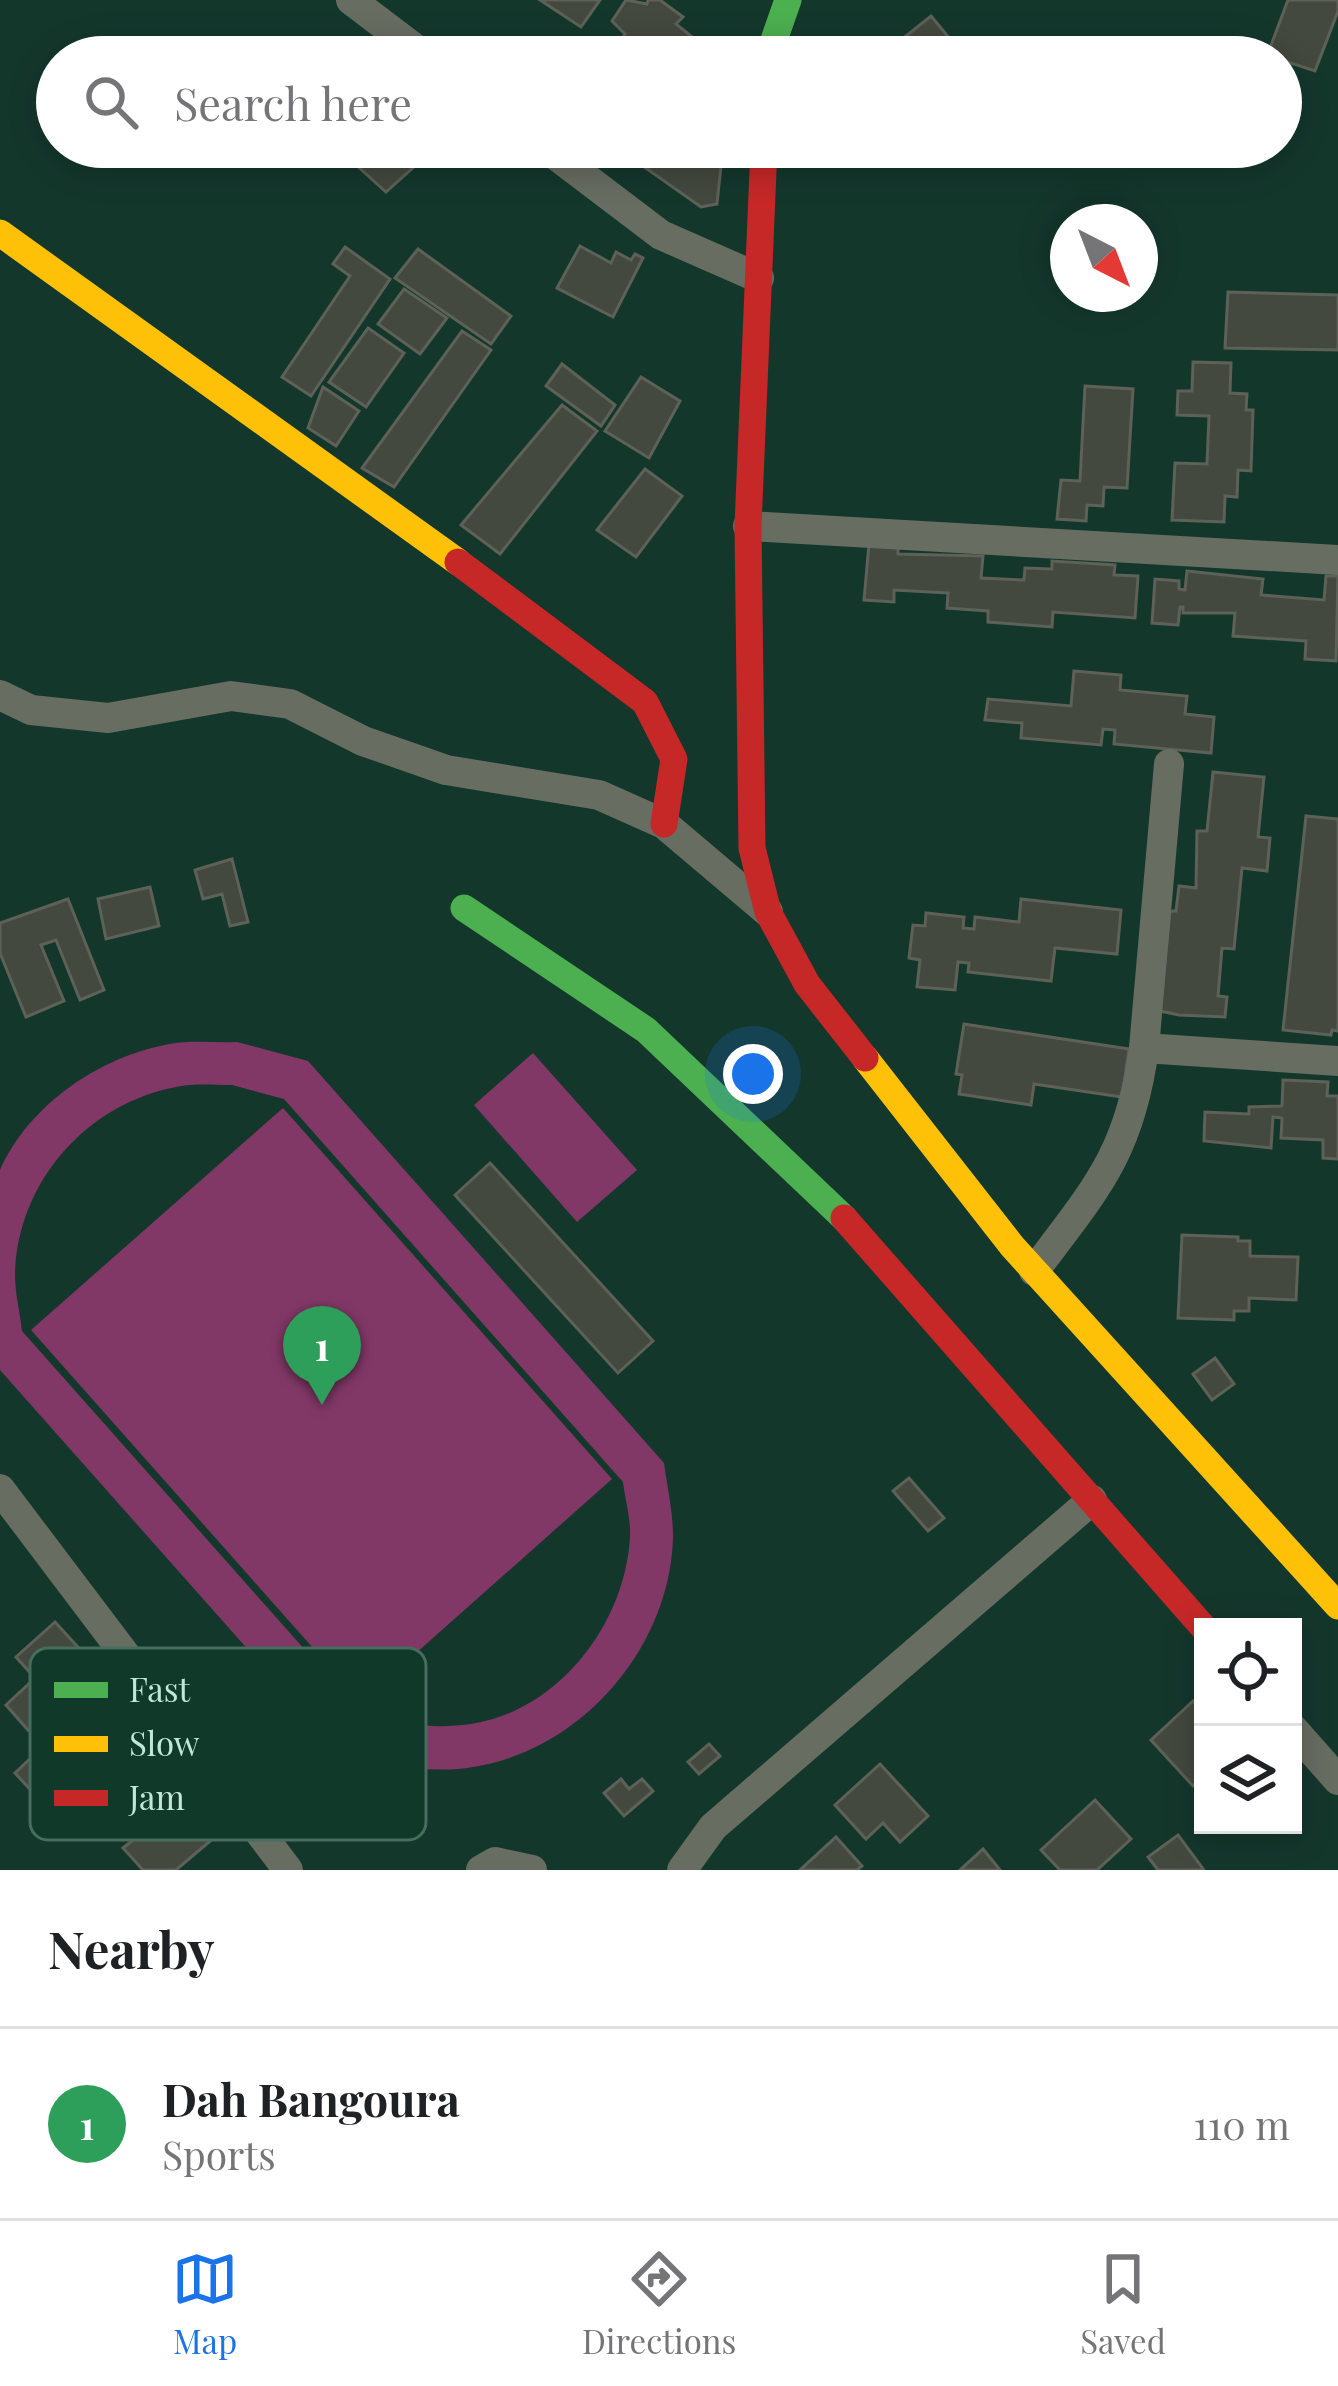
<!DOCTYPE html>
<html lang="en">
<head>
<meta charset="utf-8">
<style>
	:root { --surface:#fff; --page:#f6f6f6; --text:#202124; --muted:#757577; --line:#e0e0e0; --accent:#1a73e8 }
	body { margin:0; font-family:"Playfair Display",serif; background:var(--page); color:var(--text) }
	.controls { position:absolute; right:36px; bottom:36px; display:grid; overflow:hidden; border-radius:0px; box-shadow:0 6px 30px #0003 }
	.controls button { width:108px; height:108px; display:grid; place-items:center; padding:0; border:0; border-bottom:3px solid var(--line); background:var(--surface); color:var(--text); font:60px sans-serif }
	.compass { position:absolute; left:1050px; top:204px; width:108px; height:108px; border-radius:50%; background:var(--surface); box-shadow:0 6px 30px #0003; rotate:138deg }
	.you { position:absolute; left:753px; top:1074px; width:42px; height:42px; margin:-30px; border:9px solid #fff; border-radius:50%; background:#1a73e8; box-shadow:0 0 0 18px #1a73e833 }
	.badge { display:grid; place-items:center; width:78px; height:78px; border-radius:50%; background:var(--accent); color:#fff; font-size:39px; font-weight:700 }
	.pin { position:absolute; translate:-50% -99px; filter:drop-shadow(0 3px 6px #0008) }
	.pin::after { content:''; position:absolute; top:63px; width:42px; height:36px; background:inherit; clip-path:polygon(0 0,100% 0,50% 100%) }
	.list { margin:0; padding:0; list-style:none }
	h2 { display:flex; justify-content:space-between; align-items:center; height:156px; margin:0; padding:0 48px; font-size:51px }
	h2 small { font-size:39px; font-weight:400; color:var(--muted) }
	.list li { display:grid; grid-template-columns:78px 1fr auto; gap:36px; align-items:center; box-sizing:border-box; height:192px; padding:0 48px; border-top:3px solid var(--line) }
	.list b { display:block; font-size:45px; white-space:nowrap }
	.list p { margin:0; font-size:39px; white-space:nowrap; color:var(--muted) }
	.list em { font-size:39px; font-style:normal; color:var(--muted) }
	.icon { flex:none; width:66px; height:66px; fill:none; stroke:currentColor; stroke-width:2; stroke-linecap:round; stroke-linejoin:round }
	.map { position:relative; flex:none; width:1338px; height:1870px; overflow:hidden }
	.search { position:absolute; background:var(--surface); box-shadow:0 6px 30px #0003; left:36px; right:36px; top:36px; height:132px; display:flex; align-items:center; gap:30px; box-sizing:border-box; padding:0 42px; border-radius:66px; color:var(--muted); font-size:45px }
	.sheet { height:348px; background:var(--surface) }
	nav { display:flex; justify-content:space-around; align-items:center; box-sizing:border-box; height:168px; border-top:3px solid var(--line); background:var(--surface); font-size:33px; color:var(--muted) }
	nav a { display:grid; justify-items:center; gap:6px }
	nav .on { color:var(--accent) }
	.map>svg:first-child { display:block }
	.green { fill:#823867; fill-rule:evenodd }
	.building { fill:#43493f; stroke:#5d6157; stroke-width:3 }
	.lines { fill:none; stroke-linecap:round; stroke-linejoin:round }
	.street { stroke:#686d62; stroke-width:30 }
	.fast { stroke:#4caf50; stroke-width:27 }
	.slow { stroke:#ffc107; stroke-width:27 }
	.jam { stroke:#c62828; stroke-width:27 }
	.key { fill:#10392a; stroke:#466d5e; stroke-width:3 }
	.key-label { font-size:33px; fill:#c3e7d6 }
</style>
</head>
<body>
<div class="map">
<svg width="1338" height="1870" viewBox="0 0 1338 1870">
	<rect width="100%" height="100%" fill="#14372c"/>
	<!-- green -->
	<g class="green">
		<path d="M237,1042L308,1061L664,1463C667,1486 673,1512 673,1536C671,1646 583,1750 473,1767C426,1775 383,1763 338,1751L0,1370V1170C29,1105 100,1056 170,1044C191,1040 215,1043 237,1042ZM232,1085L284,1099L623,1482C625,1499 631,1519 630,1537C625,1626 555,1716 463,1725C427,1729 396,1722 361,1713L22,1331C20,1313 15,1293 15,1275C17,1183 86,1104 176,1087C194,1083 214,1085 232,1085Z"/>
		<path d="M533,1053L637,1170L577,1222L474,1105Z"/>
		<path d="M283,1108L612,1479L361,1702L31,1330Z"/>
	</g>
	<!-- building -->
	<g class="building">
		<path d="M540,0H600L581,27Z"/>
		<path d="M626,0L647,4L648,0H660L683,17L676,24L707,49L700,57H608L625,34L612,21Z"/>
		<path d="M1288,0H1338V11L1315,71L1281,60V57L1267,56Z"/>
		<path d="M931,16L965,57H900L892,47Z"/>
		<path d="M352,147H436L386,192L345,155Z"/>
		<path d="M635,147H675L692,158V147H723L717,204L701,207L633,159Z"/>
		<path d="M580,246L611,263L616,252L631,260L635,254L643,258L613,317L557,288Z"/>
		<path d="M345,247L390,279L311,396L282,377L350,276L333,264Z"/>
		<path d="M418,249L511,316L491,344L395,278Z"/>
		<path d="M404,289L447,318L420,354L378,324Z"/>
		<path d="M1228,292L1338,295V350L1225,348Z"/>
		<path d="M368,328L404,353L366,407L329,382Z"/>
		<path d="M462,331L491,350L394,487L362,468Z"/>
		<path d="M1193,362L1231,363L1230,393L1247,394L1246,410H1253L1251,471L1238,470L1237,497L1225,496L1224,522L1172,520L1175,463L1207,464L1209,416L1177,415L1178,391H1192Z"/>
		<path d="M562,364L615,405L601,426L546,386Z"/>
		<path d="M641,377L680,401L649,458L605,431Z"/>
		<path d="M1085,386L1133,389L1127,488L1104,487L1103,506L1087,505L1086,521L1057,519L1061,480L1080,481Z"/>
		<path d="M323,387L359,411L336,446L308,428Z"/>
		<path d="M562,405L597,431L500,554L461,525Z"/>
		<path d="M645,469L682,496L636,557L597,530Z"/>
		<path d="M869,544L898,546V554L983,556L981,578L1024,580L1025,568L1052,569V561L1115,565L1114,575L1138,576L1135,618L1053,612L1052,627L988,622V611L947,608L948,593L894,590V602L864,600Z"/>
		<path d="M1187,571L1263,579L1261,595L1324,600L1326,576H1338L1336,661L1305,659L1306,641L1233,636L1235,613H1183V607H1180L1178,625L1152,623L1155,579L1179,581V589L1185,590Z"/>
		<path d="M1074,671L1121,675L1120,690L1187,696L1185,714L1214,717L1211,753L1114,744L1115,730L1103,729L1101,745L1021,738L1022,723L985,720L988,699L1071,706Z"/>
		<path d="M1213,772L1264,777L1258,837L1270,838L1267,871L1242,868L1234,949L1222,948L1218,996L1227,997L1225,1017L1179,1015L1160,1011L1170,911H1176L1179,886L1196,888L1197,831H1207Z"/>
		<path d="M1306,816L1338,819V1031L1332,1030L1331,1035L1283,1030Z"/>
		<path d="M232,859L248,922L230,926L222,894L203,899L195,870Z"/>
		<path d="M150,887L159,926L106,939L98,899Z"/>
		<path d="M68,899L104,990L80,1000L56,940L41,945L64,1001L26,1017L0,953V923Z"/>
		<path d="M1021,899L1121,910L1117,954L1055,948L1051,981L968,972L969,963L958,962L955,990L917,987L920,960L909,958L913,925L925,926L926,913L964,917L963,928L974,929L975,917L1019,922Z"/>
		<path d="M964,1024L1129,1049L1122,1097L1034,1084L1031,1105L959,1094L962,1075L956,1074Z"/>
		<path d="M1283,1080L1328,1082L1327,1096H1338V1159L1323,1158V1140L1281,1138L1282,1118L1273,1117L1271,1148L1204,1141L1205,1112L1249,1114V1107L1282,1106Z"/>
		<path d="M490,1163L653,1341L618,1373L455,1195Z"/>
		<path d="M1182,1235L1238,1237V1241H1250V1256L1298,1257L1296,1300L1249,1298V1311H1234V1320L1178,1318Z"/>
		<path d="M1215,1358L1234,1384L1212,1400L1193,1374Z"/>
		<path d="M909,1478L944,1518L928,1531L893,1491Z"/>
		<path d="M55,1622L107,1679L91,1694L79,1681L28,1730L6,1705L35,1678L16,1657Z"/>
		<path d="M110,1683L134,1709L39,1799L15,1773Z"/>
		<path d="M1193,1701L1203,1711V1777L1193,1786L1151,1740Z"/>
		<path d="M709,1744L720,1756L699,1774L688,1762Z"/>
		<path d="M880,1764L928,1816L900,1842L883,1823L866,1839L835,1805Z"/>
		<path d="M621,1779L629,1789L642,1779L653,1791L624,1816L604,1793Z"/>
		<path d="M197,1789L229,1825L176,1870H143L123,1848Z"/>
		<path d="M1095,1800L1131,1839L1097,1870H1060L1041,1850Z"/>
		<path d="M1178,1835L1204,1870H1158L1148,1857Z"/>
		<path d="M836,1837L862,1866L857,1870H800Z"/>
		<path d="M983,1849L1000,1870H960Z"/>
	</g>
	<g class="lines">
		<!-- street -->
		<g class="street">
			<path d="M351,0L426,57"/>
			<path d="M545,147L661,235L759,278"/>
			<path d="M748,526L1338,560"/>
			<path d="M0,695L31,710L108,718L231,696L290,704L363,741L446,770L599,795L664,824L768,912"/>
			<path d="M1144,1048L1169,764"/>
			<path d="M1034,1271C1096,1189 1130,1153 1144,1048L1338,1061"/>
			<path d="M0,1489L288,1870"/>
			<path d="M1293,1729L1338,1780"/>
			<path d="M481,1870L495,1862L532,1870"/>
			<path d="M682,1870L713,1827L1092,1500"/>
		</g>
		<!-- fast -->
		<g class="fast">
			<path d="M768,57L788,0"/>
			<path d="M464,908L646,1030L844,1218"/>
		</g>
		<!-- slow -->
		<g class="slow">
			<path d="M0,233L458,562"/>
			<path d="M865,1058L1012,1246L1338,1606"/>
		</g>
		<!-- jam -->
		<g class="jam">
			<path d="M764,147L748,526L752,848L768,912L807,984L865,1058"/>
			<path d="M458,562L645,702L674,759L664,824"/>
			<path d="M844,1218L1203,1627"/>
		</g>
	</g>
	<!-- legend -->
	<rect x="30" y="1648" width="396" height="192" rx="18" class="key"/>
	<rect x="54" y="1682" width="54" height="16" fill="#4caf50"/>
	<rect x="54" y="1736" width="54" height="16" fill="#ffc107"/>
	<rect x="54" y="1790" width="54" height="16" fill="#c62828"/>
	<g class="key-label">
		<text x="129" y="1702">Fast</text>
		<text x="129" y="1756">Slow</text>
		<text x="129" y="1810">Jam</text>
	</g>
</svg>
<div class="controls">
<button><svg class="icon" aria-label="locate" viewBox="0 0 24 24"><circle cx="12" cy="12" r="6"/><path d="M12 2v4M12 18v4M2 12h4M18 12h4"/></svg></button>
<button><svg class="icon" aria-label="layers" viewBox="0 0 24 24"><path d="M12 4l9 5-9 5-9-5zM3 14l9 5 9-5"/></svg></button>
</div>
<svg class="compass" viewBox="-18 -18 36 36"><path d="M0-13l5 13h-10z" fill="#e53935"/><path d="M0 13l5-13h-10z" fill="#757577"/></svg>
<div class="you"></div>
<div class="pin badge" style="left:322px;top:1405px;background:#2e9e5b">1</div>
<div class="search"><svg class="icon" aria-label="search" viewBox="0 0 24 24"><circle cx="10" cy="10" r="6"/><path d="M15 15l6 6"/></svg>Search here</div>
</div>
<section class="sheet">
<h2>Nearby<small></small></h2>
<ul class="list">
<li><span class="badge" style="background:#2e9e5b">1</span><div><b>Dah Bangoura</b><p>Sports</p></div><em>110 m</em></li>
</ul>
</section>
<nav>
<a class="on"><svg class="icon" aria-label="map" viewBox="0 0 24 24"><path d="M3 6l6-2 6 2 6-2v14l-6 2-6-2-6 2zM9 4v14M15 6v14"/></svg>Map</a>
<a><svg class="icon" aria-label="directions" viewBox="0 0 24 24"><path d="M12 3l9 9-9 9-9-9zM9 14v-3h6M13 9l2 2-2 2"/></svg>Directions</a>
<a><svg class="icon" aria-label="saved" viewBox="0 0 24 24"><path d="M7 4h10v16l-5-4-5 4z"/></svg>Saved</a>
</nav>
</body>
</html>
